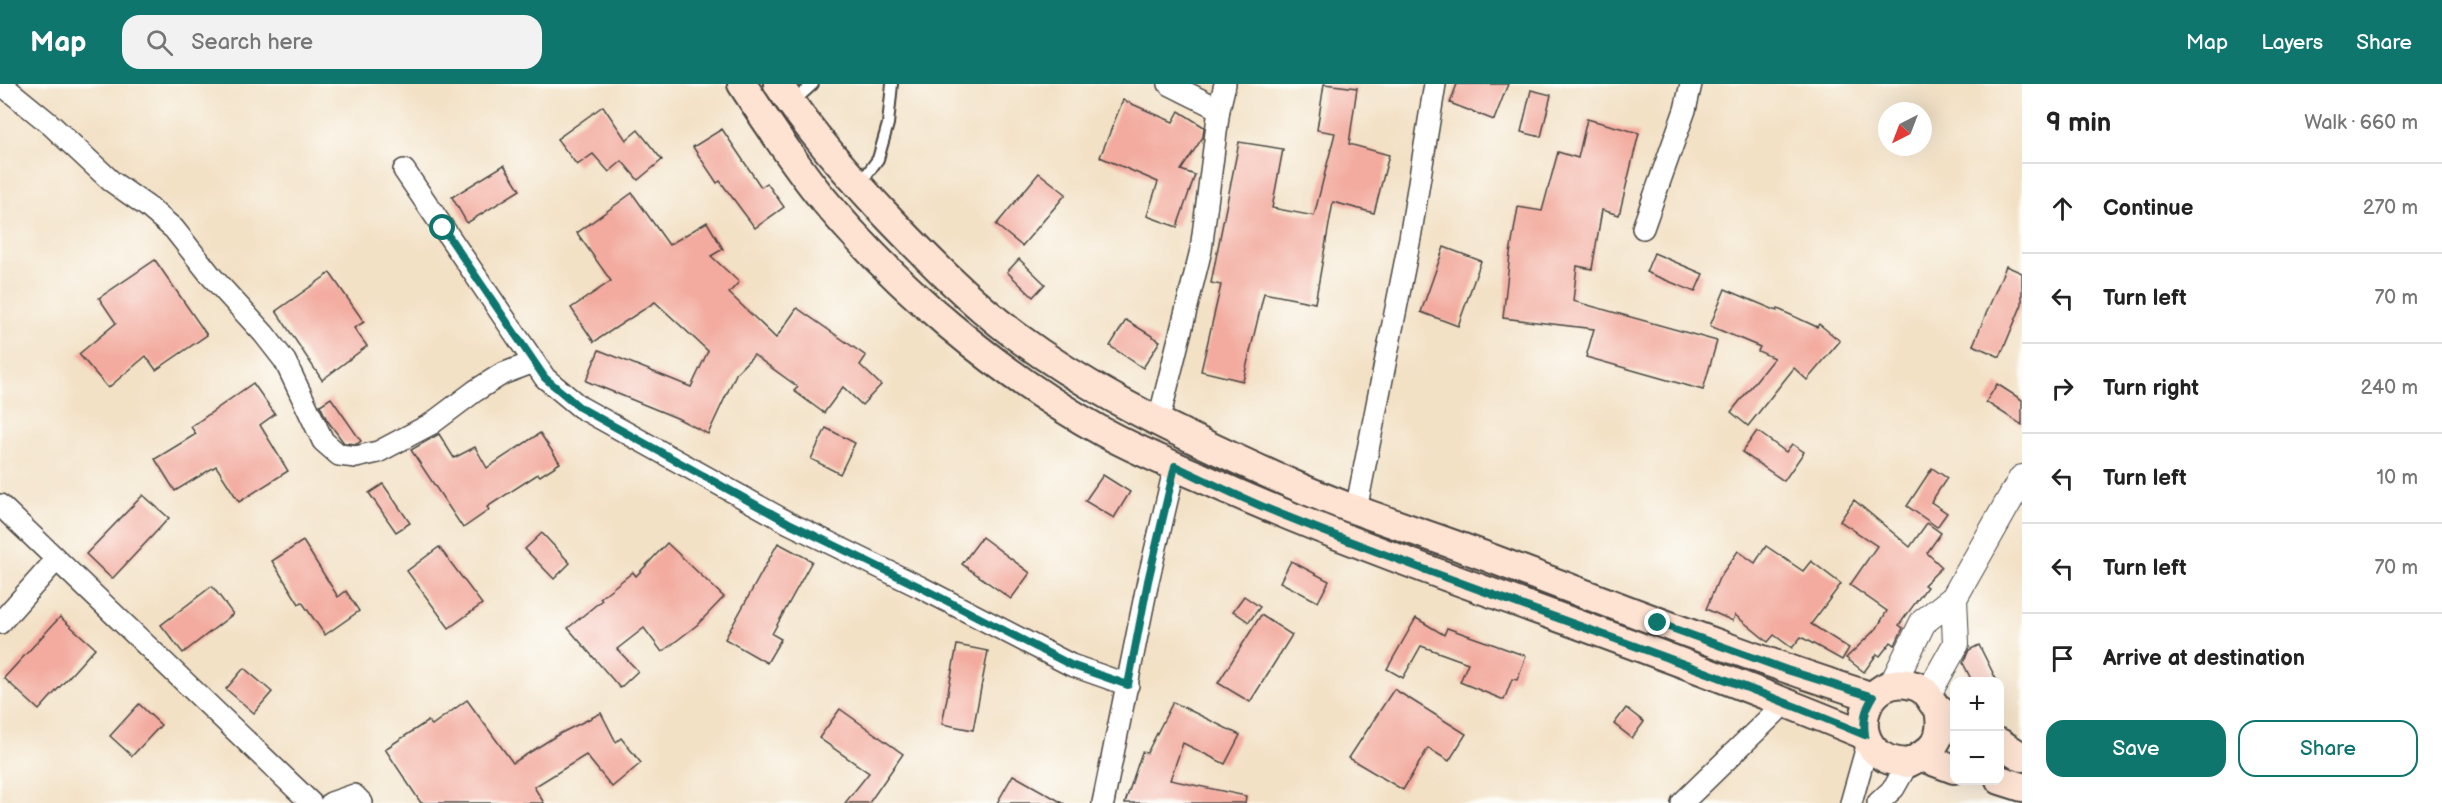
<!DOCTYPE html>
<html lang="en">
<head>
<meta charset="utf-8">
<style>
	:root { --surface:#fff; --page:#f2f2f2; --text:#222; --muted:#767676; --line:#e0e0e0; --accent:#0f766e }
	body { margin:0; font-family:"Balsamiq Sans",sans-serif; background:var(--page); color:var(--text) }
	.controls { position:absolute; right:18px; bottom:18px; display:grid; overflow:hidden; border-radius:12px; box-shadow:0 6px 24px #0002 }
	.controls button { width:54px; height:54px; display:grid; place-items:center; padding:0; border:0; border-bottom:2px solid var(--line); background:var(--surface); color:var(--text); font:30px sans-serif }
	.compass { position:absolute; left:1878px; top:18px; width:54px; height:54px; border-radius:50%; background:var(--surface); box-shadow:0 6px 24px #0002; rotate:222deg }
	.stop { position:absolute; width:18px; height:18px; margin:-14px; border:4px solid #0f766e; border-radius:50%; background:#fff }
	.stop.end { background:#0f766e; border-color:#fff; box-shadow:0 2px 6px #0008 }
	.list { margin:0; padding:0; list-style:none }
	h2 { display:flex; justify-content:space-between; align-items:center; height:78px; margin:0; padding:0 24px; font-size:26px }
	h2 small { font-size:20px; font-weight:400; color:var(--muted) }
	.list li { display:grid; grid-template-columns:39px 1fr auto; gap:18px; align-items:center; box-sizing:border-box; height:90px; padding:0 24px; border-top:2px solid var(--line) }
	.list b { display:block; font-size:22px; white-space:nowrap }
	.list em { font-size:20px; font-style:normal; color:var(--muted) }
	.actions { display:flex; gap:12px; padding:18px 24px }
	.actions a { flex:1; padding:14px 0; border:2px solid var(--accent); border-radius:18px; text-align:center; font-size:21px; color:var(--accent) }
	.actions .main { background:var(--accent); color:#fff }
	.icon { flex:none; width:33px; height:33px; fill:none; stroke:currentColor; stroke-width:2; stroke-linecap:round; stroke-linejoin:round }
	.map { position:relative; flex:none; width:2022px; height:719px; overflow:hidden }
	header { display:flex; align-items:center; gap:36px; box-sizing:border-box; height:84px; padding:0 30px; background:var(--accent); color:#fff }
	header strong { font-size:28px }
	nav { display:flex; gap:33px; margin-inline-start:auto; font-size:21px }
	.search { width:420px; height:54px; background:var(--page); display:flex; align-items:center; gap:15px; box-sizing:border-box; padding:0 21px; border-radius:18px; color:var(--muted); font-size:22px }
	main { display:flex }
	aside { flex:1; background:var(--surface) }
	.map>svg:first-child { display:block }
	.building { fill:#f3ab9f }
	.lines { fill:none; stroke-linecap:round; stroke-linejoin:round }
	.service-casing { stroke:#494642; stroke-width:14 }
	.minor-casing { stroke:#494642; stroke-width:24 }
	.tertiary-casing { stroke:#494642; stroke-width:28 }
	.secondary-casing { stroke:#494642; stroke-width:32 }
	.service { stroke:#fff; stroke-width:10 }
	.minor { stroke:#fff; stroke-width:21 }
	.tertiary { stroke:#fff; stroke-width:26 }
	.secondary { stroke:#fee3d2; stroke-width:28 }
	.route { stroke:#0f766e; stroke-width:8 }
</style>
</head>
<body>
<header>
<strong>Map</strong>
<div class="search"><svg class="icon" aria-label="search" viewBox="0 0 24 24"><circle cx="10" cy="10" r="6"/><path d="M15 15l6 6"/></svg>Search here</div>
<nav><a>Map</a><a>Layers</a><a>Share</a></nav>
</header>
<main>
<div class="map">
<svg width="2022" height="719" viewBox="0 0 2022 719">
	<rect width="100%" height="100%" fill="#fdfcf7"/>
	<filter id="ink" filterUnits="userSpaceOnUse"><feTurbulence type="fractalNoise" baseFrequency=".0167" numOctaves="2"/><feDisplacementMap in="SourceGraphic" scale="12" xChannelSelector="R" yChannelSelector="G"/><feConvolveMatrix kernelMatrix="1 2 1 2 8 2 1 2 1" color-interpolation-filters="sRGB"/></filter>
	<filter id="wash" filterUnits="userSpaceOnUse"><feTurbulence type="fractalNoise" baseFrequency=".008" numOctaves="4" result="noise"/><feDisplacementMap in="SourceGraphic" scale="24" xChannelSelector="R" yChannelSelector="G"/><feGaussianBlur stdDeviation="1.35" result="paint"/><feColorMatrix in="noise" values="0 0 0 0 0 0 0 0 0 0 0 0 0 0 0 0 0 1.4 0 .05"/><feComposite in="paint" operator="in"/></filter>
	<g filter="url(#wash)">
		<rect width="100%" height="100%" fill="#f3e1c6"/>
		<g id="blocks">
			<!-- building -->
			<g class="building">
				<path d="M1324,0L1357,4L1349,60L1389,71L1374,129L1333,118L1315,219L1264,209L1243,297L1201,287L1221,201L1211,199L1239,58L1283,65L1272,124L1314,132L1335,49L1317,46Z"/>
				<path d="M1457,0H1508L1494,36L1450,19Z"/>
				<path d="M1531,6L1551,11L1541,53L1521,48Z"/>
				<path d="M1123,16L1173,38L1179,27L1204,43L1203,53L1181,86L1195,91L1177,143L1147,132L1158,98L1100,73Z"/>
				<path d="M603,22L626,56L638,46L662,76L638,96L622,77L609,88L593,70L577,81L557,55Z"/>
				<path d="M1587,35L1639,49L1619,131L1602,126L1592,185L1577,182L1573,217L1717,257L1703,306L1586,273L1594,245L1503,234L1510,170L1518,123L1542,127L1558,68L1578,74Z"/>
				<path d="M722,45L761,103L767,99L784,123L755,144L720,97L717,99L693,63Z"/>
				<path d="M504,81L520,106L467,139L452,113Z"/>
				<path d="M1039,89L1066,110L1022,162L996,141Z"/>
				<path d="M632,109L669,161L707,138L723,165L711,172L739,198L729,209L776,254L797,224L866,272L860,281L881,301L862,321L843,303L824,329L794,307L798,303L754,271L737,288L708,350L677,334L586,297L599,266L691,303L708,267L655,218L594,258L571,224L611,197L577,149Z"/>
				<path d="M1444,163L1481,177L1458,242L1421,228Z"/>
				<path d="M1654,169L1703,190L1695,208L1646,188Z"/>
				<path d="M1019,175L1045,200L1033,213L1007,188Z"/>
				<path d="M155,176L207,251L156,286L146,272L108,304L79,270L116,239L99,214Z"/>
				<path d="M2006,182L2022,189V220L2000,273L1973,261Z"/>
				<path d="M330,189L364,238L354,244L367,262L322,296L276,227Z"/>
				<path d="M1725,205L1777,227L1778,225L1817,243L1819,240L1840,257L1807,296L1794,284L1748,342L1731,328L1774,274L1758,267L1760,263L1710,242Z"/>
				<path d="M1126,236L1160,257L1143,284L1110,262Z"/>
				<path d="M253,299L275,330L260,341L288,387L239,418L216,382L175,407L155,375L196,350L191,343Z"/>
				<path d="M1997,300L2022,316V341L1986,318Z"/>
				<path d="M331,314L361,357L357,360L344,359L327,336L320,321Z"/>
				<path d="M826,344L855,359L840,390L811,375Z"/>
				<path d="M1757,347L1786,368L1792,360L1804,368L1784,397L1742,368Z"/>
				<path d="M540,349L560,379L540,392L538,390L487,423L489,426L463,444L411,366L439,350L454,374L475,363L487,384Z"/>
				<path d="M1932,384L1947,394L1931,418L1947,429L1937,443L1907,422Z"/>
				<path d="M1103,391L1130,408L1114,434L1085,417Z"/>
				<path d="M383,400L410,439L396,448L369,409Z"/>
				<path d="M143,411L169,434L112,495L86,470Z"/>
				<path d="M1854,416L1910,463L1927,439L1941,449L1927,469L1942,483L1924,501L1927,503L1899,541L1903,544L1895,561L1891,558L1880,572L1877,570L1864,588L1846,574L1877,544L1887,527L1850,501L1877,462L1840,437Z"/>
				<path d="M542,449L570,479L554,495L525,465Z"/>
				<path d="M982,453L1030,489L1011,515L962,480Z"/>
				<path d="M303,457L338,513L346,507L359,527L325,551L302,518L299,520L272,477Z"/>
				<path d="M667,459L724,513L697,541L662,568L644,544L617,565L638,587L620,604L568,544L602,516L600,514L633,488L636,492Z"/>
				<path d="M778,459L812,477L772,550L781,555L767,579L725,555Z"/>
				<path d="M1766,462L1803,487L1811,477L1841,500L1811,540L1849,564L1842,576L1801,553L1792,564L1774,551L1768,558L1735,531L1733,537L1706,525L1719,494L1738,467L1755,479Z"/>
				<path d="M439,463L482,520L449,544L407,487Z"/>
				<path d="M1291,477L1329,497L1318,518L1280,498Z"/>
				<path d="M212,502L233,530L183,569L161,541Z"/>
				<path d="M1244,512L1260,523L1249,538L1233,527Z"/>
				<path d="M1261,531L1292,551L1250,618L1218,599Z"/>
				<path d="M60,533L95,564L39,626L4,594Z"/>
				<path d="M1416,534L1444,551L1447,544L1526,572L1517,596L1512,595L1504,616L1460,598L1468,579L1421,562L1403,594L1387,585Z"/>
				<path d="M957,561L988,567L973,646L942,640Z"/>
				<path d="M1979,561L1997,597H1972L1963,579L1969,566Z"/>
				<path d="M244,584L272,608L254,629L226,605Z"/>
				<path d="M1394,605L1466,650L1449,677L1428,664L1403,706L1349,674Z"/>
				<path d="M467,616L513,679L559,650L601,629L616,658L621,654L641,679L612,703L586,671L534,703L544,719H421L385,665L428,637L432,641Z"/>
				<path d="M1173,618L1240,651L1225,680L1183,659L1170,696L1246,712L1245,719H1125L1142,668L1147,669Z"/>
				<path d="M139,620L161,641L132,672L110,652Z"/>
				<path d="M1626,624L1644,638L1632,654L1614,640Z"/>
				<path d="M840,625L903,670L869,719H845L869,689L819,654Z"/>
				<path d="M1013,691L1063,719H997Z"/>
			</g>
		</g>
	</g>
	<g filter="url(#ink)">
		<use href="#blocks" fill-opacity="0" stroke="#494642" stroke-width="1.5"/>
		<g class="lines">
			<!-- service casing -->
			<g class="service-casing">
				<g id="service">
					<path d="M793,18L813,0"/>
					<path d="M859,101L878,75L888,40L892,0"/>
				</g>
			</g>
			<!-- minor casing -->
			<g class="minor-casing">
				<g id="minor">
					<path d="M1,0L50,40L111,97L148,123L174,145L212,193L264,250L285,277L323,357L339,371L356,373L378,368L431,340L475,307L502,290L534,278"/>
					<path d="M1169,0L1219,25"/>
					<path d="M404,86L545,294L580,323L789,439L920,503L1071,581L1128,601"/>
					<path d="M1643,144L1685,26L1691,0"/>
					<path d="M1158,339L1201,166L1219,25L1225,0"/>
					<path d="M0,421L311,719"/>
					<path d="M1356,426L1410,154L1435,0"/>
					<path d="M0,539L56,476"/>
					<path d="M331,719L354,711L362,719"/>
					<path d="M1103,719L1148,497L1175,382"/>
					<path d="M1682,719L1786,618"/>
					<path d="M1851,719L1868,659"/>
					<path d="M1878,719L1894,704L1908,679"/>
				</g>
			</g>
			<!-- tertiary casing -->
			<g class="tertiary-casing">
				<g id="tertiary">
					<path d="M1892,601L1923,538L1954,514L2022,394"/>
					<path d="M1928,610L1956,560L1954,514"/>
				</g>
			</g>
			<!-- secondary casing -->
			<g class="secondary-casing">
				<g id="secondary">
					<path d="M742,0C766,37 791,75 818,109C895,203 997,289 1103,348C1134,365 1167,379 1200,393C1291,435 1384,470 1478,504C1608,551 1737,598 1865,651"/>
					<path d="M778,0C809,47 846,88 884,129C925,172 968,216 1016,252C1082,301 1154,337 1228,371C1271,391 1314,411 1359,427C1405,444 1452,459 1498,477C1623,524 1746,573 1873,613"/>
					<path d="M1939,626C1945,655 1933,667 1908,679C1899,678 1890,678 1882,672C1845,649 1869,589 1912,601C1927,604 1929,616 1938,625C1942,629 1950,632 1954,634"/>
					<path d="M2000,659L2022,673"/>
					<path d="M1922,673L1954,685"/>
					<path d="M2000,696L2022,703"/>
				</g>
			</g>
			<!-- service -->
			<use href="#service" class="service"/>
			<!-- minor -->
			<use href="#minor" class="minor"/>
			<!-- tertiary -->
			<use href="#tertiary" class="tertiary"/>
			<!-- secondary -->
			<use href="#secondary" class="secondary"/>
		</g>
	</g>
	<g class="lines" filter="url(#ink)">
		<!-- route -->
		<path class="route" d="M443,144L545,294L579,323L789,439L920,503L1071,581L1128,601L1148,497L1175,382C1209,398 1243,415 1278,429C1472,508 1672,570 1865,651C1863,635 1865,626 1873,613L1787,586L1658,539"/>
	</g>
</svg>
<div class="controls">
<button>+</button>
<button>−</button>
</div>
<svg class="compass" viewBox="-18 -18 36 36"><path d="M0-13l5 13h-10z" fill="#e53935"/><path d="M0 13l5-13h-10z" fill="#767676"/></svg>
<div class="stop" style="left:443px;top:144px"></div>
<div class="stop end" style="left:1658px;top:539px"></div>
</div>
<aside>
<h2>9 min<small>Walk · 660 m</small></h2>
<ul class="list">
<li><svg class="icon" aria-label="ahead" viewBox="0 0 24 24"><path d="M12 20V5M6 11l6-6 6 6"/></svg><div><b>Continue</b></div><em>270 m</em></li>
<li><svg class="icon" aria-label="left" viewBox="0 0 24 24"><path d="M17 20v-9H6M10 6l-5 5 5 5"/></svg><div><b>Turn left</b></div><em>70 m</em></li>
<li><svg class="icon" aria-label="right" viewBox="0 0 24 24"><path d="M7 20v-9h11M14 6l5 5-5 5"/></svg><div><b>Turn right</b></div><em>240 m</em></li>
<li><svg class="icon" aria-label="left" viewBox="0 0 24 24"><path d="M17 20v-9H6M10 6l-5 5 5 5"/></svg><div><b>Turn left</b></div><em>10 m</em></li>
<li><svg class="icon" aria-label="left" viewBox="0 0 24 24"><path d="M17 20v-9H6M10 6l-5 5 5 5"/></svg><div><b>Turn left</b></div><em>70 m</em></li>
<li><svg class="icon" aria-label="arrive" viewBox="0 0 24 24"><path d="M6 21V4h12l-3 4 3 4H6"/></svg><div><b>Arrive at destination</b></div></li>
</ul>
<div class="actions"><a class="main">Save</a><a>Share</a></div>
</aside>
</main>
</body>
</html>
